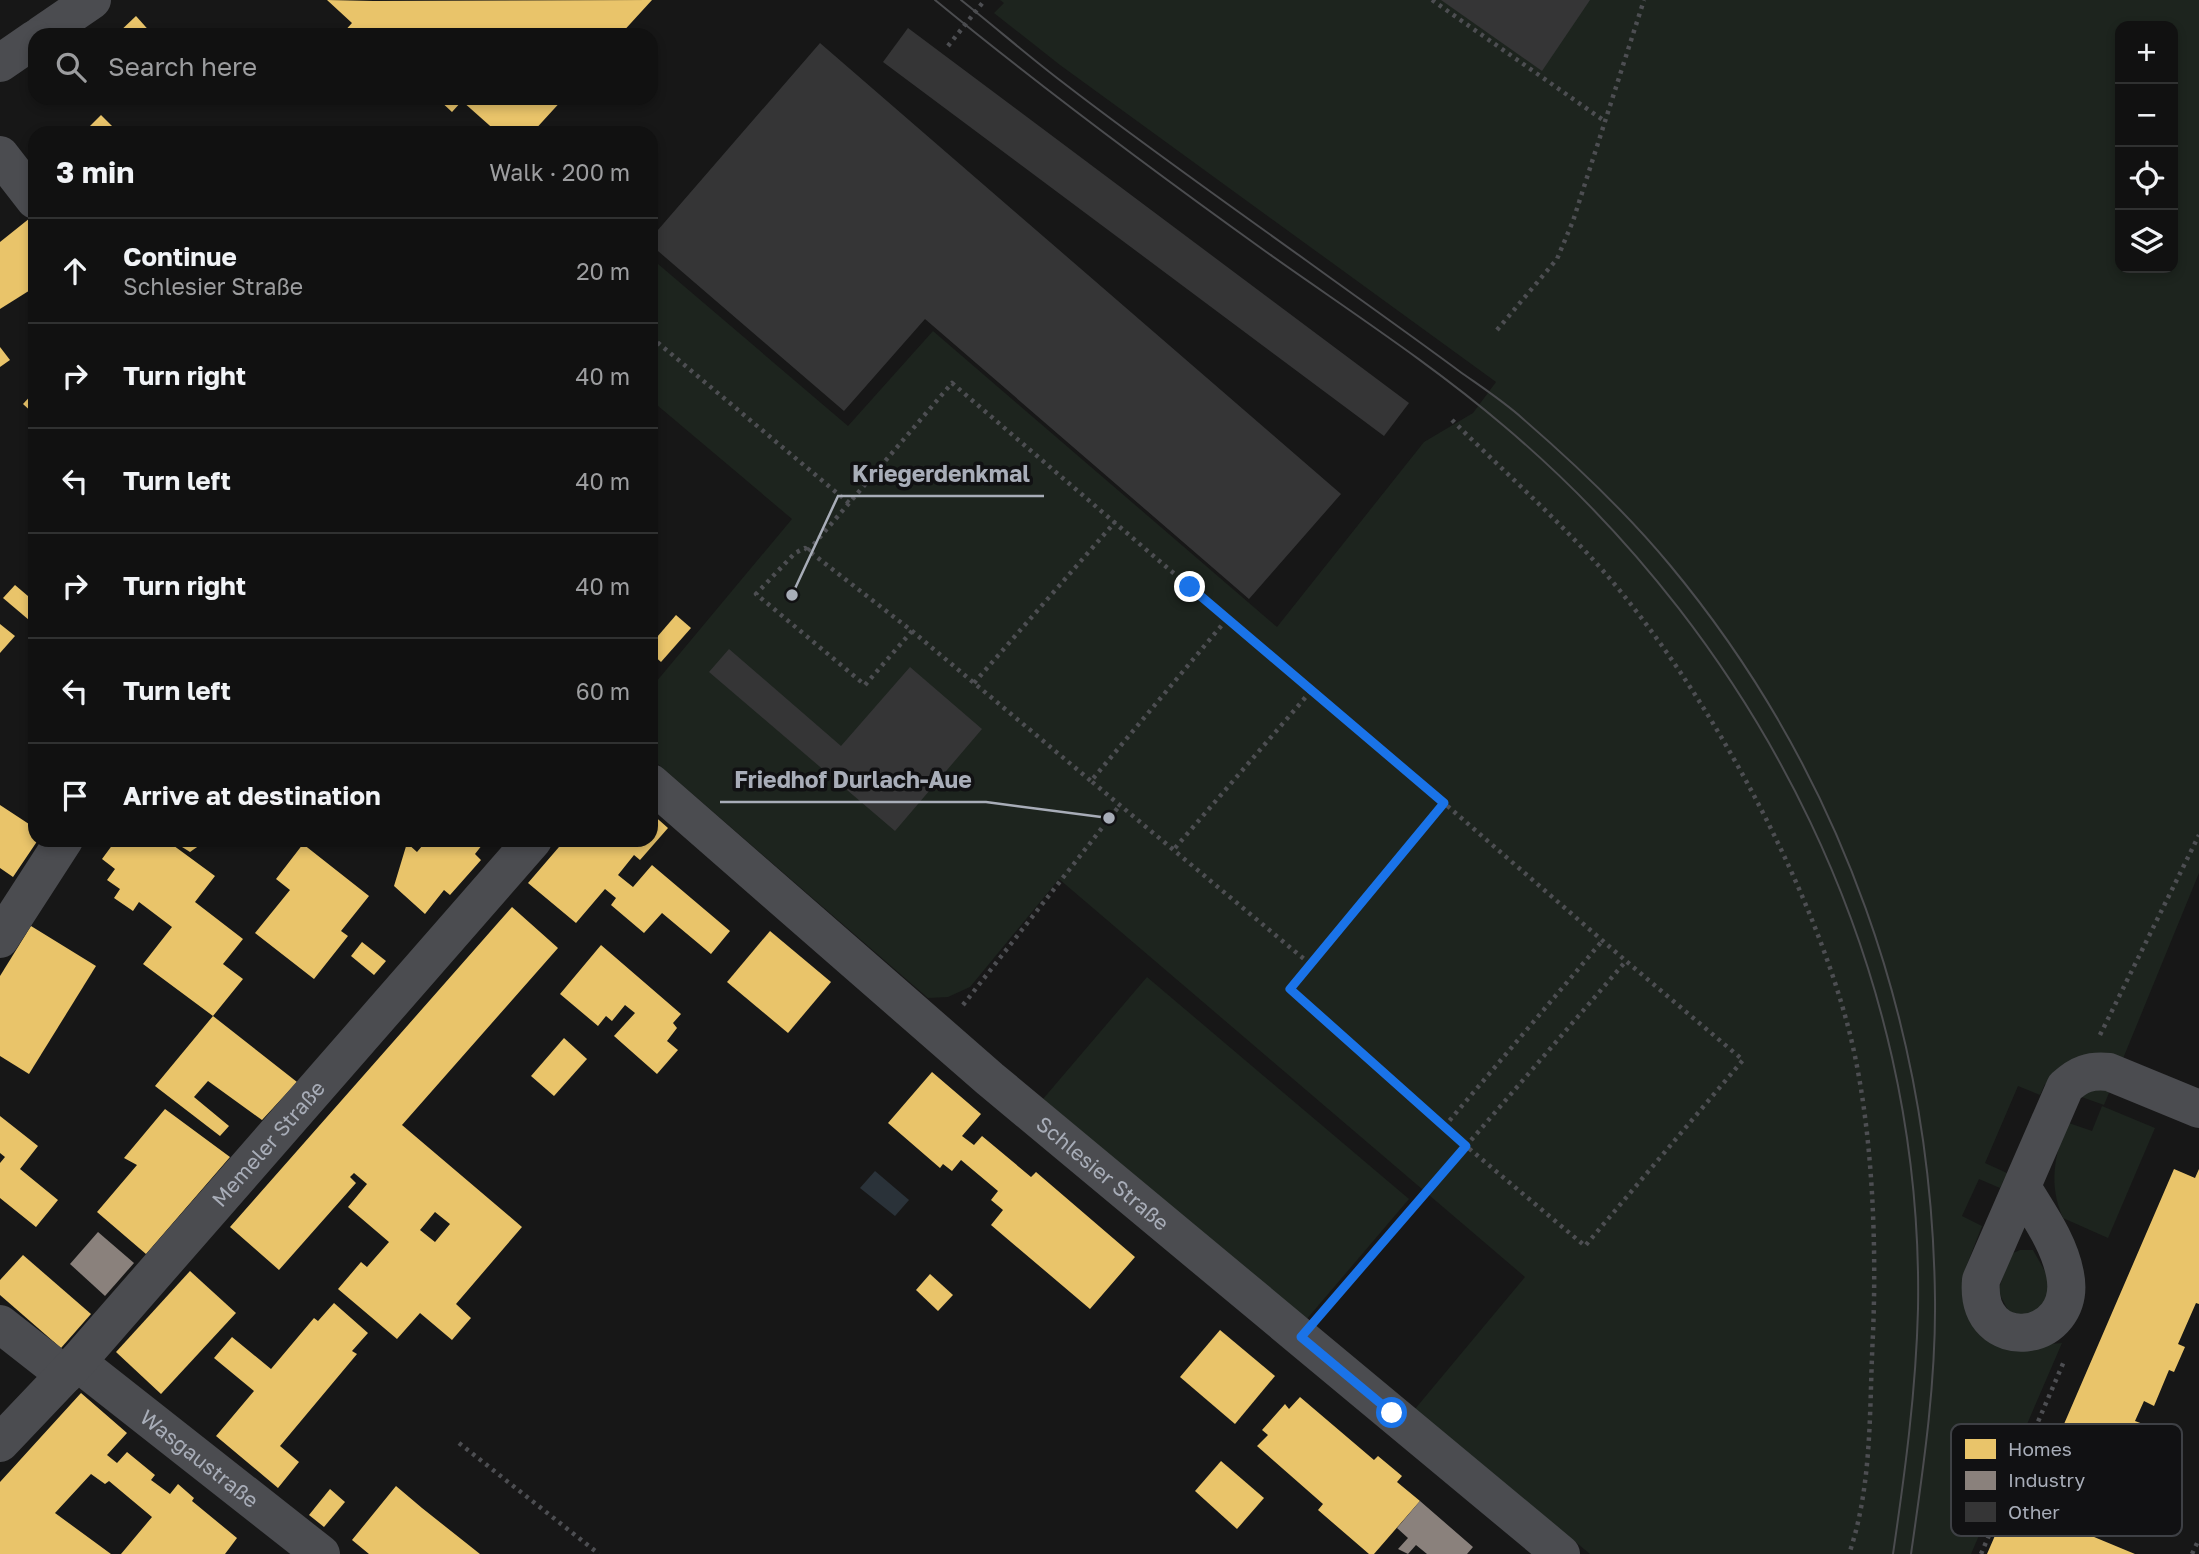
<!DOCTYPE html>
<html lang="en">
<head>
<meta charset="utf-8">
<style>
	:root { --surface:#111; --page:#1a1a1a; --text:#f1f3f6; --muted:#9c9d9f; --line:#303131 }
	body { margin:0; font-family:"Golos Text",sans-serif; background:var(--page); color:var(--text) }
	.controls { position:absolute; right:21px; top:21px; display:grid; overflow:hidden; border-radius:14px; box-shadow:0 4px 10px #0003 }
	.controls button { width:63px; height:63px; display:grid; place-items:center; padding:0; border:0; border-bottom:2px solid var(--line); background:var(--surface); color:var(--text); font:35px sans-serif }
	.stop { position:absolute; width:21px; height:21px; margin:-16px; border:5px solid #1a73e8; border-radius:50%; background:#fff }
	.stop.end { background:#1a73e8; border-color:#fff; box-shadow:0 2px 7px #0008 }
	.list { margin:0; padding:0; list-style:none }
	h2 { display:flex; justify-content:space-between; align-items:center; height:91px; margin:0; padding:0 28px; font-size:30px }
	h2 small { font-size:23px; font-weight:400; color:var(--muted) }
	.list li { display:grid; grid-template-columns:46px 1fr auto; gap:21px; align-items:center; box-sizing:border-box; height:105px; padding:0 28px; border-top:2px solid var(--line) }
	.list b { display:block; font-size:26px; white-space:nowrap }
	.list p { margin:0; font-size:23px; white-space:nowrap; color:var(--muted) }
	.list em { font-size:23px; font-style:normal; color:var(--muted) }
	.icon { flex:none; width:38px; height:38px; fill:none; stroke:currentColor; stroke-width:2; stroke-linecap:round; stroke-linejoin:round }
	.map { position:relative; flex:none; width:2199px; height:1554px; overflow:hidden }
	.search { position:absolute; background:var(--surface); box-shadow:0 4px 10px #0003; left:28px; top:28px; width:630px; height:77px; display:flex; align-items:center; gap:18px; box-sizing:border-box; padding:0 24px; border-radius:21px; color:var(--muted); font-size:26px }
	.panel { position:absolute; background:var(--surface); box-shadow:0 4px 10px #0003; left:28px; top:126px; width:630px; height:721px; border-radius:21px }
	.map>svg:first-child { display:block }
	.green { fill:#1d241e; fill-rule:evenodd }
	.water { fill:#2a3239 }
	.homes { fill:#e9c46a; fill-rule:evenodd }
	.industry { fill:#8a817c }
	.building { fill:#353536 }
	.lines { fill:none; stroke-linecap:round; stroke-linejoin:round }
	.path { stroke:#4d4e52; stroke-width:4.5; stroke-dasharray:3.5 5; stroke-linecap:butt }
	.minor { stroke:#4b4c50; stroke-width:38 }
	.tram { stroke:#4b4c4f; stroke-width:2 }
	.route { stroke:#1a73e8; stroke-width:9 }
	.labels { text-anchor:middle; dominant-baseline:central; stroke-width:7; stroke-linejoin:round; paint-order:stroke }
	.street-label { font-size:21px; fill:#a8adb8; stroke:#111113 }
	.key { fill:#111113; stroke:#3e4045; stroke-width:2 }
	.key-label { font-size:19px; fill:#a8adb8 }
	.leader { fill:none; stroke:#a8adb8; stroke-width:2.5 }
	.callout-dot { fill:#a8adb8; stroke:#111113; stroke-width:2.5 }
	.callout-label { font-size:23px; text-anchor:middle; font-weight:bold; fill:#a8adb8; stroke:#111113; stroke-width:7; stroke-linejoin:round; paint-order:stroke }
</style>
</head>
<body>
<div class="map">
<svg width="2199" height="1554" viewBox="0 0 2199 1554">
	<rect width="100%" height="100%" fill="#171717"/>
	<!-- green -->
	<g class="green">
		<path d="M1000,0H2199V873L2104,1105L2045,1084L2040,1095L2018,1086L1985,1163L2007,1173L2000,1188L1979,1179L1962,1216L1982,1226L1966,1267L1963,1288L2050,1344L2062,1343L1971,1554H1590L1415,1409L1525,1277L1059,879L970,987L948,997L928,998L651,758V688L792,519L651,400V258L848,426L933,331L1277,627L1424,442L1473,413L1496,382L1060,65L994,13L1004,3ZM2120,26H2173V268H2120Z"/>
		<path d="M1147,977L1409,1199L1306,1320L1043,1099Z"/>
		<path d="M2102,1106L2155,1128L2108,1238L2063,1218C2048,1183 2055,1158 2066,1122L2092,1131Z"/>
		<path d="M2020,1250H2033L2051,1282L2046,1305L2026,1316L2009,1312L1998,1291L2011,1254Z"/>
	</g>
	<!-- water -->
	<path class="water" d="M875,1171L909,1200L895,1216L860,1188Z"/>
	<!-- homes -->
	<g class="homes">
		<path d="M327,0L373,1L652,0L620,35H341L352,23Z"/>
		<path d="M136,16L153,35H116Z"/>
		<path d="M131,98H145L137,105Z"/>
		<path d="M437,98H564L532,133H498L462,101L452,112Z"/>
		<path d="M101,115L119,133H83Z"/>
		<path d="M30,218L35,225V287L0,309V242Z"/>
		<path d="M0,347L10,360L0,367Z"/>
		<path d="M35,391V415L23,404Z"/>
		<path d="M15,585L35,602V613L29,620L3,598Z"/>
		<path d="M676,615L691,628L661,662L651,653V644Z"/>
		<path d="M0,624L15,636L0,653Z"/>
		<path d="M0,805L35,828V840H38L13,877L0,868Z"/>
		<path d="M651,813L668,828L640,860L634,855L618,875L633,887L652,865L730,931L711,954L662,913L644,933L611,905L616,898L605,889L576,923L528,883L565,840H651Z"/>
		<path d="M116,840H166L215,876L195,902L243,939L223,964L243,979L213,1016L143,964L172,927L139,902L133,911L114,898L120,889L107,880L115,869L102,859Z"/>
		<path d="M171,840H207L190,852Z"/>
		<path d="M427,840H486L475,854L481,860L450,895L444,890L425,914L394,886L407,843L417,852Z"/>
		<path d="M303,844L369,896L341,931L348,936L314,979L255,933L290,890L276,879Z"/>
		<path d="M512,907L558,948L402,1125L522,1227L456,1304L471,1318L452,1340L420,1313L397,1339L338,1289L361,1262L367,1267L389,1242L348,1207L367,1184L354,1173L350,1177L356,1183L279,1270L230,1227ZM435,1212L450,1224L435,1242L420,1230Z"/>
		<path d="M31,926L96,966L29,1074L0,1056V976Z"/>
		<path d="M770,931L831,982L788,1033L727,982Z"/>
		<path d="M362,942L386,961L374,975L351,956Z"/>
		<path d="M601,945L681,1014L673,1023L677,1028L667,1041L678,1050L657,1074L614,1036L635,1013L625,1005L612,1021L606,1016L598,1026L560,994Z"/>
		<path d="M213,1016L297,1082L262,1120L208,1081L194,1097L229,1126L220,1136L155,1086Z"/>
		<path d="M564,1038L587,1059L554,1096L531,1076Z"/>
		<path d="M932,1072L981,1114L962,1136L974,1145L982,1136L1031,1177L1036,1172L1135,1257L1090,1309L991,1225L1003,1210L991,1200L998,1191L961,1160L952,1171L943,1164L940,1168L888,1123Z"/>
		<path d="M165,1109L230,1157L146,1254L97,1212L137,1165L124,1158Z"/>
		<path d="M0,1116L38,1146L20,1169L58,1200L36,1227L0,1198V1163L5,1157L0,1153Z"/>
		<path d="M2174,1169L2195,1178L2199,1169V1304L2196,1303L2178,1344L2185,1347L2174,1372L2169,1370L2154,1406L2144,1401L2135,1421L2143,1424L2132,1451L2125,1448L2117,1464L2058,1438Z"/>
		<path d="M23,1255L91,1314L61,1348L0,1295V1280Z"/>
		<path d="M190,1271L236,1313L161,1394L116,1352Z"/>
		<path d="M930,1274L953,1295L938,1311L916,1290Z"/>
		<path d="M334,1303L368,1333L352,1351L357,1354L280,1446L299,1462L278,1488L216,1436L254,1391L214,1358L232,1337L271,1369L314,1318L318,1321Z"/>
		<path d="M1220,1330L1275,1376L1235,1424L1180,1377Z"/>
		<path d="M81,1393L127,1433L107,1455L117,1463L127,1452L155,1475L151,1480L170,1494L178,1484L194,1498L192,1501L237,1538L225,1554H121L152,1517L109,1481L105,1484L91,1474L55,1513L111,1554H0V1482Z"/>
		<path d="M1300,1397L1374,1460L1378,1456L1402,1476L1397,1482L1420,1501L1374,1554H1369L1318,1510L1323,1504L1257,1446L1268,1435L1262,1430L1285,1404L1289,1409Z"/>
		<path d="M1221,1461L1264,1498L1237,1529L1195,1491Z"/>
		<path d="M396,1486L422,1508L480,1554H369L352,1540Z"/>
		<path d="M330,1489L345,1502L324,1527L309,1515Z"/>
		<path d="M2010,1501L2070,1527L2135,1554H1987Z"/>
	</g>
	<!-- industry -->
	<g class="industry">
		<path d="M98,1232L134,1263L105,1296L70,1264Z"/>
		<path d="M1420,1501L1473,1547L1467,1554H1427L1416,1545L1408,1554L1398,1549L1408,1538L1397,1528Z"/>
	</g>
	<!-- building -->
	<g class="building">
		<path d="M1441,0H1590L1542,71Z"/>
		<path d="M908,28L1409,403L1384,436L883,62Z"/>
		<path d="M820,43L1341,494L1249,599L925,319L844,411L651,245V238Z"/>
		<path d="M729,649L841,746L910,667L982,729L895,831L709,672Z"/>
	</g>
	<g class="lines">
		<!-- path -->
		<g class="path">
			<path d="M1432,0L1603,120"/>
			<path d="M948,46L984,1"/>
			<path d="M1497,330L1557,259L1573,221L1644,0"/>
			<path d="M651,337L849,503"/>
			<path d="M1452,420C1502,470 1558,519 1605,573C1704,687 1802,866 1844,1012C1872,1107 1877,1234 1873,1334C1869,1407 1873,1484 1849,1554"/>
			<path d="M808,551L952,383L1227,619"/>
			<path d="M912,631L865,685L756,594L795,553L805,548L912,631L1091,781"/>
			<path d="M974,683L1115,522"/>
			<path d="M1175,848L1311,691"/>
			<path d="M1310,964L1091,781L1227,619L1444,803"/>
			<path d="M963,1005L1120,805"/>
			<path d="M2100,1035L2199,835"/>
			<path d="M1444,1127L1603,940"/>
			<path d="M1324,1310L1466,1146L1585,1246L1743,1060L1626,961L1466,1146L1290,989L1444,803L1626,961"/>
			<path d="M1970,1427L1984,1478L1971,1508"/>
			<path d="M459,1443L599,1554"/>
			<path d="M1982,1484L2007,1494"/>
			<path d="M1981,1554L2065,1359"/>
			<path d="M2192,1554L2199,1539"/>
		</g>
		<!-- minor -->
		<g class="minor">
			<path d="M41,35L92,0"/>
			<path d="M0,63L35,39"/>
			<path d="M0,155L35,200"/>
			<path id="s1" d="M651,783L990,1079L1561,1554"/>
			<path d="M0,939L64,840"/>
			<path d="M2022,1187C2038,1214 2059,1242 2065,1274C2079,1344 1974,1358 1981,1280L2065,1087C2079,1074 2090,1070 2109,1072L2199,1109"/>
			<path d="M0,1324L65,1375"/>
			<path id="s2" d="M77,1362L321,1554"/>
			<path id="s3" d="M0,1443L77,1362L533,840"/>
		</g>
		<!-- tram -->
		<g class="tram">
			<path d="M935,0C1042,88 1152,170 1265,251C1345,308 1429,362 1504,426C1762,644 1924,968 1918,1309C1916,1391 1905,1472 1893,1554"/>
			<path d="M961,0C995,27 1027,55 1061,81C1141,143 1225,202 1307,261C1358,298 1409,334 1459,371C1480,386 1503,401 1522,418C1574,463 1625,511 1669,564C1842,772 1932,1030 1935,1299C1936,1385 1923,1470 1911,1554"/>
		</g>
	</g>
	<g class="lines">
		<!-- route -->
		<path class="route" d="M1190,587L1444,803L1290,989L1466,1146L1301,1337L1392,1413"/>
	</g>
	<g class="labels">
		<!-- street labels -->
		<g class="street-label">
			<text stroke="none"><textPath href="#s3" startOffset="402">Memeler Straße</textPath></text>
			<text stroke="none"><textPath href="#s1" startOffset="597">Schlesier Straße</textPath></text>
			<text stroke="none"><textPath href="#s2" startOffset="156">Wasgaustraße</textPath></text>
		</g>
	</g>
	<!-- legend -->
	<rect x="1951" y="1424" width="231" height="112" rx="10" class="key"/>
	<rect x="1965" y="1439" width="31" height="20" fill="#e9c46a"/>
	<rect x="1965" y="1471" width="31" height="19" fill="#8a817c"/>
	<rect x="1965" y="1502" width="31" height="20" fill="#353536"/>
	<g class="key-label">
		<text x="2008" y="1456">Homes</text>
		<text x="2008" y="1487">Industry</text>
		<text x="2008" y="1519">Other</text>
	</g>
	<!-- callouts -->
	<path class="leader" d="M792 595L838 496H1044M1109 818L986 802H720"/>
	<g class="callout-dot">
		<circle cx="792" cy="595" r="7"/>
		<circle cx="1109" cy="818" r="7"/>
	</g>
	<g class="callout-label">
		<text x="941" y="482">Kriegerdenkmal</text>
		<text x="853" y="788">Friedhof Durlach-Aue</text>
	</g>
</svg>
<div class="controls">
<button>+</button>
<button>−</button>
<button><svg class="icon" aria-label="locate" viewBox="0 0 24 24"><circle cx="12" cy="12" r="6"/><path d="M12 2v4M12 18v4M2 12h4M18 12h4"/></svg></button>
<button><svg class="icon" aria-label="layers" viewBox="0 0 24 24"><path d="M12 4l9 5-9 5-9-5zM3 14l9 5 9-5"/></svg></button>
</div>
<div class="stop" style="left:1392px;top:1413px"></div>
<div class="stop end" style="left:1190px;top:587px"></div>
<div class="search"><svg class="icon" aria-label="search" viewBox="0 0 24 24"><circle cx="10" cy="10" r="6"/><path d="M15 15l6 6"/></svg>Search here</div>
<section class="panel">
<h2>3 min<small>Walk · 200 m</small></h2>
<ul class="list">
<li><svg class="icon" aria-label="ahead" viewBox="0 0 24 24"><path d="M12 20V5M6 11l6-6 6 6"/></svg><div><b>Continue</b><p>Schlesier Straße</p></div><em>20 m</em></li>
<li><svg class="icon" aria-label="right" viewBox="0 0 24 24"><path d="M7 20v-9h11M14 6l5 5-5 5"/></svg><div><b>Turn right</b></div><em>40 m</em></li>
<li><svg class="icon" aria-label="left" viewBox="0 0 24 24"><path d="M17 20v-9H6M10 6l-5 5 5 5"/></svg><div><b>Turn left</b></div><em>40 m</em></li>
<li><svg class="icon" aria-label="right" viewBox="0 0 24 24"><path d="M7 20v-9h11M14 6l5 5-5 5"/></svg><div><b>Turn right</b></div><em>40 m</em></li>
<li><svg class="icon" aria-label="left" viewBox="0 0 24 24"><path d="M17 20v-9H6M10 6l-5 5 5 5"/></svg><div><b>Turn left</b></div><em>60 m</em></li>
<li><svg class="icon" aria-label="arrive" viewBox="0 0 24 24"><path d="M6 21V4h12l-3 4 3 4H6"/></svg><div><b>Arrive at destination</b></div></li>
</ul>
</section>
</div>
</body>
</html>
